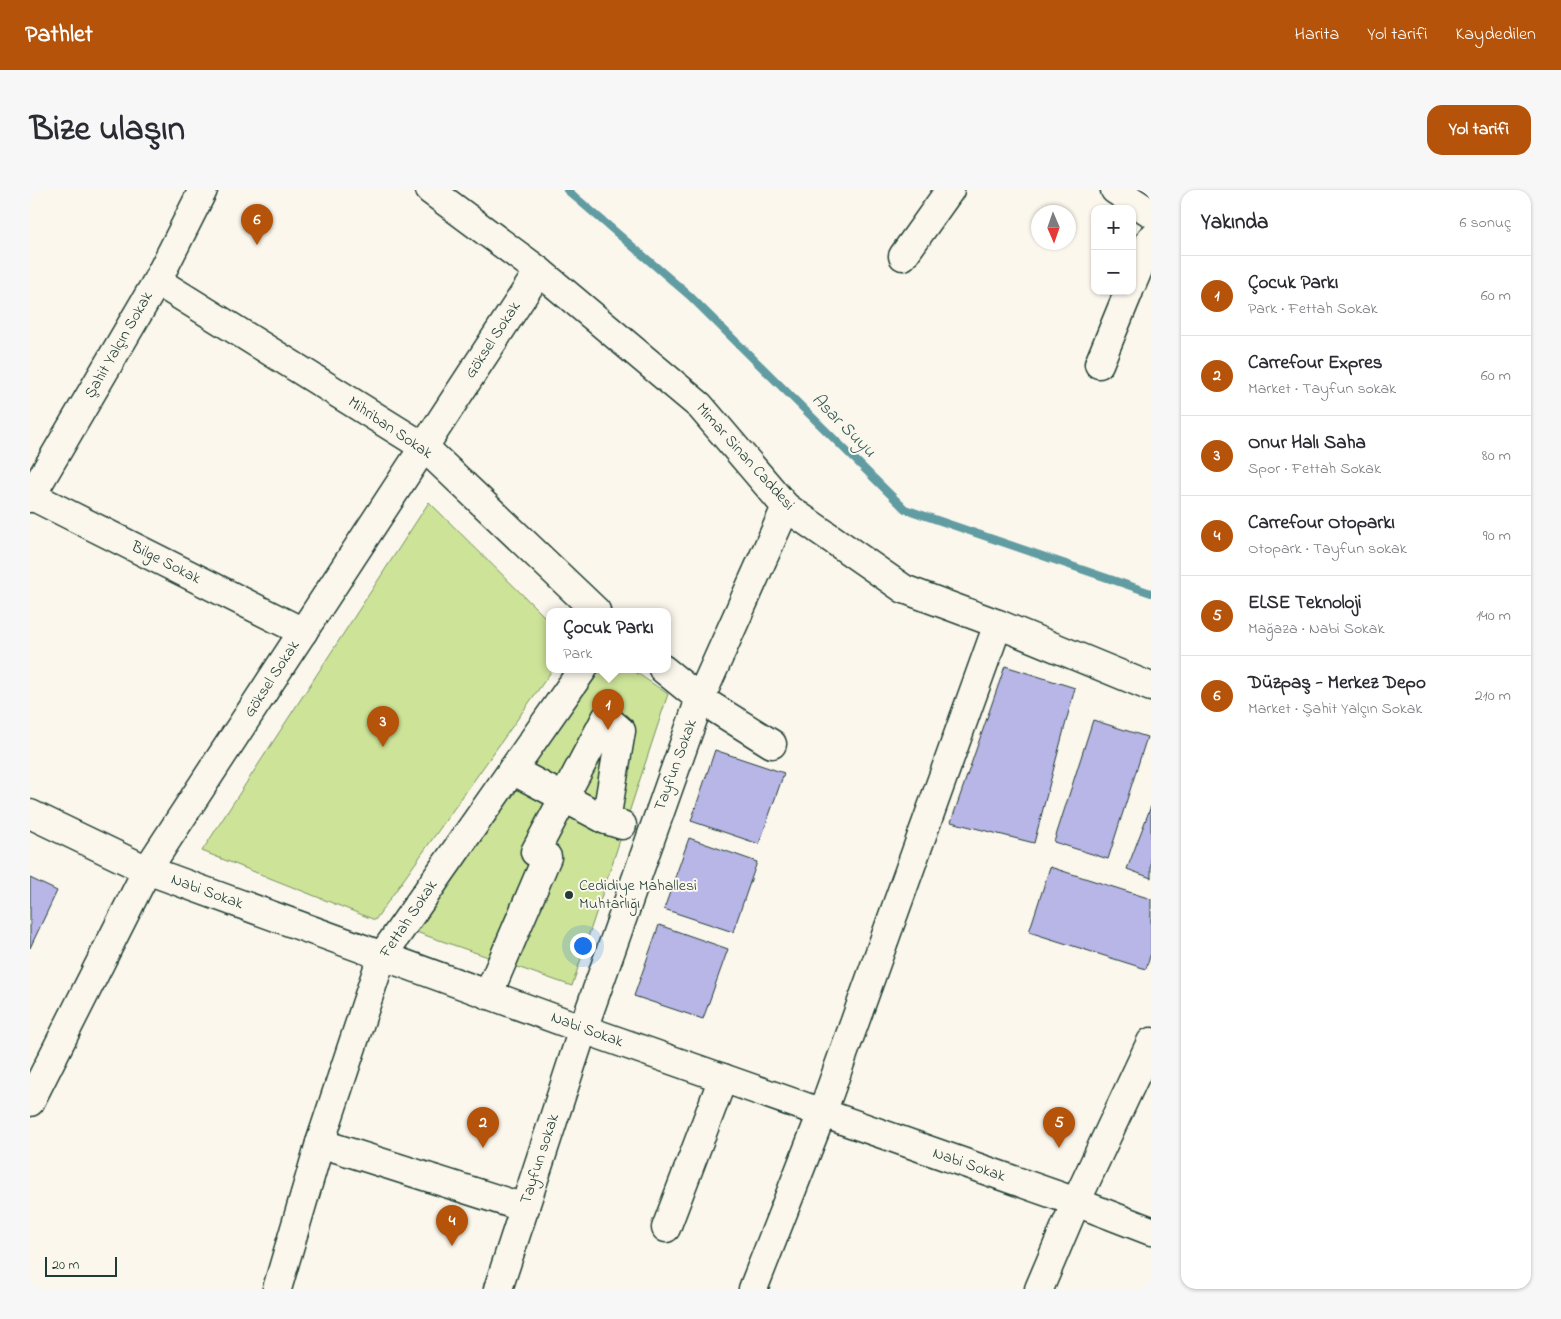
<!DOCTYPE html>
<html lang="tr">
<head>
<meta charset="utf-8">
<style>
	:root { --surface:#fff; --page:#f7f7f7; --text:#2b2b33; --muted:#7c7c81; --line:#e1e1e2; --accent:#b45309 }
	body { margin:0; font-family:"Indie Flower",sans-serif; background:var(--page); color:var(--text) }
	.controls { position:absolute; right:15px; top:15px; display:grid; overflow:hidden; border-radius:10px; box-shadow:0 1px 4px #0004 }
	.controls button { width:45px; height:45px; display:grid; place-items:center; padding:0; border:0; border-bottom:1px solid var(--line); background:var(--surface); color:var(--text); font:25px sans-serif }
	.compass { position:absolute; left:1001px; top:15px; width:45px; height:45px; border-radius:50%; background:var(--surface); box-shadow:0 1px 4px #0004; rotate:178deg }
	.scale { position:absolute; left:15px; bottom:12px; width:72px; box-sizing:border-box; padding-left:5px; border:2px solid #1f3d34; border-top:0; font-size:14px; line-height:18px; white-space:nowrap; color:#1f3d34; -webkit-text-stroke:4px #fbf7ec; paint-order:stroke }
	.you { position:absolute; left:552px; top:755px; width:18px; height:18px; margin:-12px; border:4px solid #fff; border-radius:50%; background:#1a73e8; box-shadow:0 0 0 8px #1a73e833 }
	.badge { display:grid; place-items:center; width:32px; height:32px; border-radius:50%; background:var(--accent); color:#fff; font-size:16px; font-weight:700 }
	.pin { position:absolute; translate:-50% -41px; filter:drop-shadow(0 1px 2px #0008) }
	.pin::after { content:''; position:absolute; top:26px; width:18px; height:15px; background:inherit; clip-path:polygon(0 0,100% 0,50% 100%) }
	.popup { position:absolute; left:516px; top:418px; width:125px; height:65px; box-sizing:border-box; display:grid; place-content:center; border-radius:10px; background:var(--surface); filter:drop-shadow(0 1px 4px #0005); font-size:16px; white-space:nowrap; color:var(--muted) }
	.popup b { font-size:19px; color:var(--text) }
	.popup::after { content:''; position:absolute; left:50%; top:100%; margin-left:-10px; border:10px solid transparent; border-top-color:var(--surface) }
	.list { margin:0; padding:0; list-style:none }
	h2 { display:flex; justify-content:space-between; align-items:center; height:65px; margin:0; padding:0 20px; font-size:21px }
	h2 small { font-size:16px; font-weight:400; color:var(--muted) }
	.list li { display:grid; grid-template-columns:32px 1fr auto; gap:15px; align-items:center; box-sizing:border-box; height:80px; padding:0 20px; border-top:1px solid var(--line) }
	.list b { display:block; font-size:19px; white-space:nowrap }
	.list p { margin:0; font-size:16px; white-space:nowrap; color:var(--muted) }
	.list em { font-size:16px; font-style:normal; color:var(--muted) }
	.map { position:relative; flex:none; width:1121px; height:1099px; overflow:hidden; border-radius:15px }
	header { display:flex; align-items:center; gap:30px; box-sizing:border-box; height:70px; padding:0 25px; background:var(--accent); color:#fff }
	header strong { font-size:24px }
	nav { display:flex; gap:28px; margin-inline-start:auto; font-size:18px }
	.intro { display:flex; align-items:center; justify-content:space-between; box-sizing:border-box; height:120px; padding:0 30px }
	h1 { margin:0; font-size:35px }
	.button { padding:12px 22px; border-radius:15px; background:var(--accent); color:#fff; font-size:18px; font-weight:700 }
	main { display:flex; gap:30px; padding:0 30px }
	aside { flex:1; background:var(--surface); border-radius:15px; box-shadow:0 1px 4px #0004 }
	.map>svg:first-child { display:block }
	.green { fill:#cde398; stroke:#769066 }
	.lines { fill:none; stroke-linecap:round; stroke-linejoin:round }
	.stream { stroke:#619ca2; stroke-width:8 }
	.building { fill:#b8b5e7; stroke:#1f3d34 }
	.minor-casing { stroke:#1f3d34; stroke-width:31 }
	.major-casing { stroke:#1f3d34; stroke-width:31 }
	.minor { stroke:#fbf7ec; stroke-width:28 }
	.major { stroke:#fbf7ec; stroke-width:28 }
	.poi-dot { fill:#1f3d34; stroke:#fbf7ec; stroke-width:2 }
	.labels { text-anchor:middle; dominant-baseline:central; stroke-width:4; stroke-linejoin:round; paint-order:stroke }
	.street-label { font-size:16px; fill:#1f3d34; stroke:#fbf7ec }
	.poi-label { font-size:16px; fill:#1f3d34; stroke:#fbf7ec; text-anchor:start }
	.water-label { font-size:18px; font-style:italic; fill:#355d59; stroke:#fbf7ec }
</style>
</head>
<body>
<header>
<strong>Pathlet</strong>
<nav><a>Harita</a><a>Yol tarifi</a><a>Kaydedilen</a></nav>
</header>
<div class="intro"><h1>Bize ulaşın</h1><a class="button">Yol tarifi</a></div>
<main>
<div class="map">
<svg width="1121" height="1099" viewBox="0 0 1121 1099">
	<rect width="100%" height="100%" fill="#fbf7ec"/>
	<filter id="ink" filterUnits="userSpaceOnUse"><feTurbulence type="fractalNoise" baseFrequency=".02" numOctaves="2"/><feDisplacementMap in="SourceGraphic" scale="10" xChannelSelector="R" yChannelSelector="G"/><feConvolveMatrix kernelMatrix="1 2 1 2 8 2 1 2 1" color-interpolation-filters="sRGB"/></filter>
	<g filter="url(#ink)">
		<!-- green -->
		<g class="green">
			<path d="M399,312L519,431V479H523L345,730L172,661Z"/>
			<path d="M571,479H601L638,504L542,796L383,741Z"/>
		</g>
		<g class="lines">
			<!-- stream -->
			<path class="stream" d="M537,0L660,106L875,319L1121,403"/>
		</g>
		<!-- building -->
		<g class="building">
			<path d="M975,476L1045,498L1004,653L921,632Z"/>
			<path d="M1063,530L1117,547L1078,669L1024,652Z"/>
			<path d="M685,560L754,583L729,654L661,631Z"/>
			<path d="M1121,616V688L1097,679Z"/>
			<path d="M659,648L727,672L703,742L634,719Z"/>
			<path d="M1020,677L1121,709V763L1116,779L999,742Z"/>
			<path d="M0,688L27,701L0,758Z"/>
			<path d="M629,735L698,759L673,829L604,806Z"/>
		</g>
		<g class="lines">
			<!-- minor casing -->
			<g class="minor-casing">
				<g id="minor">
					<path d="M873,66L920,0"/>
					<path d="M127,91L394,257L566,421"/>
					<path d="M1102,94L1121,49"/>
					<path d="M1069,174L1099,101"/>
					<path d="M0,305L273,442"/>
					<path d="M0,308L127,91L173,0"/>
					<path d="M633,479L670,509L742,554"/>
					<path d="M482,580L576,630L592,635"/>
					<path d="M0,624L117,680L553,839L1046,1012L1121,1041"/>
					<path d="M458,805L517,667L505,662L576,528L591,541L576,630"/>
					<path d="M0,912L117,680L509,81"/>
					<path d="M290,953L495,1018"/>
					<path d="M636,1038L693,888"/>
					<path d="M247,1099L290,953L352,766L553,479"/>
					<path d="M468,1099L553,839L670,509L756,317"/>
					<path d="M723,1099L792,923L968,434"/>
					<path d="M1009,1099L1046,1012L1121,852"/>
				</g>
			</g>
			<!-- major casing -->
			<g class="major-casing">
				<g id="major">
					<path d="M400,0L509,81L670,216L756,317L874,399L968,434L1121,497"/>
					<path d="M1085,0L1121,23"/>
				</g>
			</g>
			<!-- minor -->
			<use href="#minor" class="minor"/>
			<!-- major -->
			<use href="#major" class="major"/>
		</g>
	</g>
	<!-- markers -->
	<circle class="poi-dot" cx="539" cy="705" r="5"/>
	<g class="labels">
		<!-- street labels -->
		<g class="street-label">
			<text transform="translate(463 150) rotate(-57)">Göksel Sokak</text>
			<text transform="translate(89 155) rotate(-60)">Şahit Yalçın Sokak</text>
			<text transform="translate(360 238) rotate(34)">Mihriban Sokak</text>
			<text transform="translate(715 267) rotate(48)">Mimar Sinan Caddesi</text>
			<text transform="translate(136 373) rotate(27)">Bilge Sokak</text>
			<text transform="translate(242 489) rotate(-57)">Göksel Sokak</text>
			<text transform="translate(646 575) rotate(-70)">Tayfun Sokak</text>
			<text transform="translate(177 702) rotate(20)">Nabi Sokak</text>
			<text transform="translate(379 729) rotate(-56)">Fettah Sokak</text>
			<text transform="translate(557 840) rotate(20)">Nabi Sokak</text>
			<text transform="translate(510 969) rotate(-72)">Tayfun sokak</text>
			<text transform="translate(939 975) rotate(19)">Nabi Sokak</text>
		</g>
		<!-- poi labels -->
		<g class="poi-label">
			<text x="549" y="696">Cedidiye Mahallesi<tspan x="549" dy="18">Muhtarlığı</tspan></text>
		</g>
		<!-- water labels -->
		<g class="water-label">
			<text transform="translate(813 236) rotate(45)">Asar Suyu</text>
		</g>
	</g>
</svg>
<div class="controls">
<button>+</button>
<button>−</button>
</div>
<svg class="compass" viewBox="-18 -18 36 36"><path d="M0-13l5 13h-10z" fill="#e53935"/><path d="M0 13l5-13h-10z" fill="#7c7c81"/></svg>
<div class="scale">20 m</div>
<div class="you"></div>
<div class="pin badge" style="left:578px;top:540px">1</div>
<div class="popup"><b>Çocuk Parkı</b>Park</div>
<div class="pin badge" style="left:453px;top:958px">2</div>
<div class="pin badge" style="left:353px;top:557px">3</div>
<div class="pin badge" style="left:422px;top:1056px">4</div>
<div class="pin badge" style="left:1029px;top:958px">5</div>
<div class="pin badge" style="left:227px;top:55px">6</div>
</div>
<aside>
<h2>Yakında<small>6 sonuç</small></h2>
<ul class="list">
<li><span class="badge">1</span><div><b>Çocuk Parkı</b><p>Park · Fettah Sokak</p></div><em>60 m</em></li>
<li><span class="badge">2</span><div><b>Carrefour Expres</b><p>Market · Tayfun sokak</p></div><em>60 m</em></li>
<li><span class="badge">3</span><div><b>Onur Halı Saha</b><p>Spor · Fettah Sokak</p></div><em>80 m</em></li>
<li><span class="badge">4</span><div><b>Carrefour Otoparkı</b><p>Otopark · Tayfun sokak</p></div><em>90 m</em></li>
<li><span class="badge">5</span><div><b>ELSE Teknoloji</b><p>Mağaza · Nabi Sokak</p></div><em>140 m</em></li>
<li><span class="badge">6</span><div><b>Düzpaş - Merkez Depo</b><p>Market · Şahit Yalçın Sokak</p></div><em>210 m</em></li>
</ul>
</aside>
</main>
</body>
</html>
